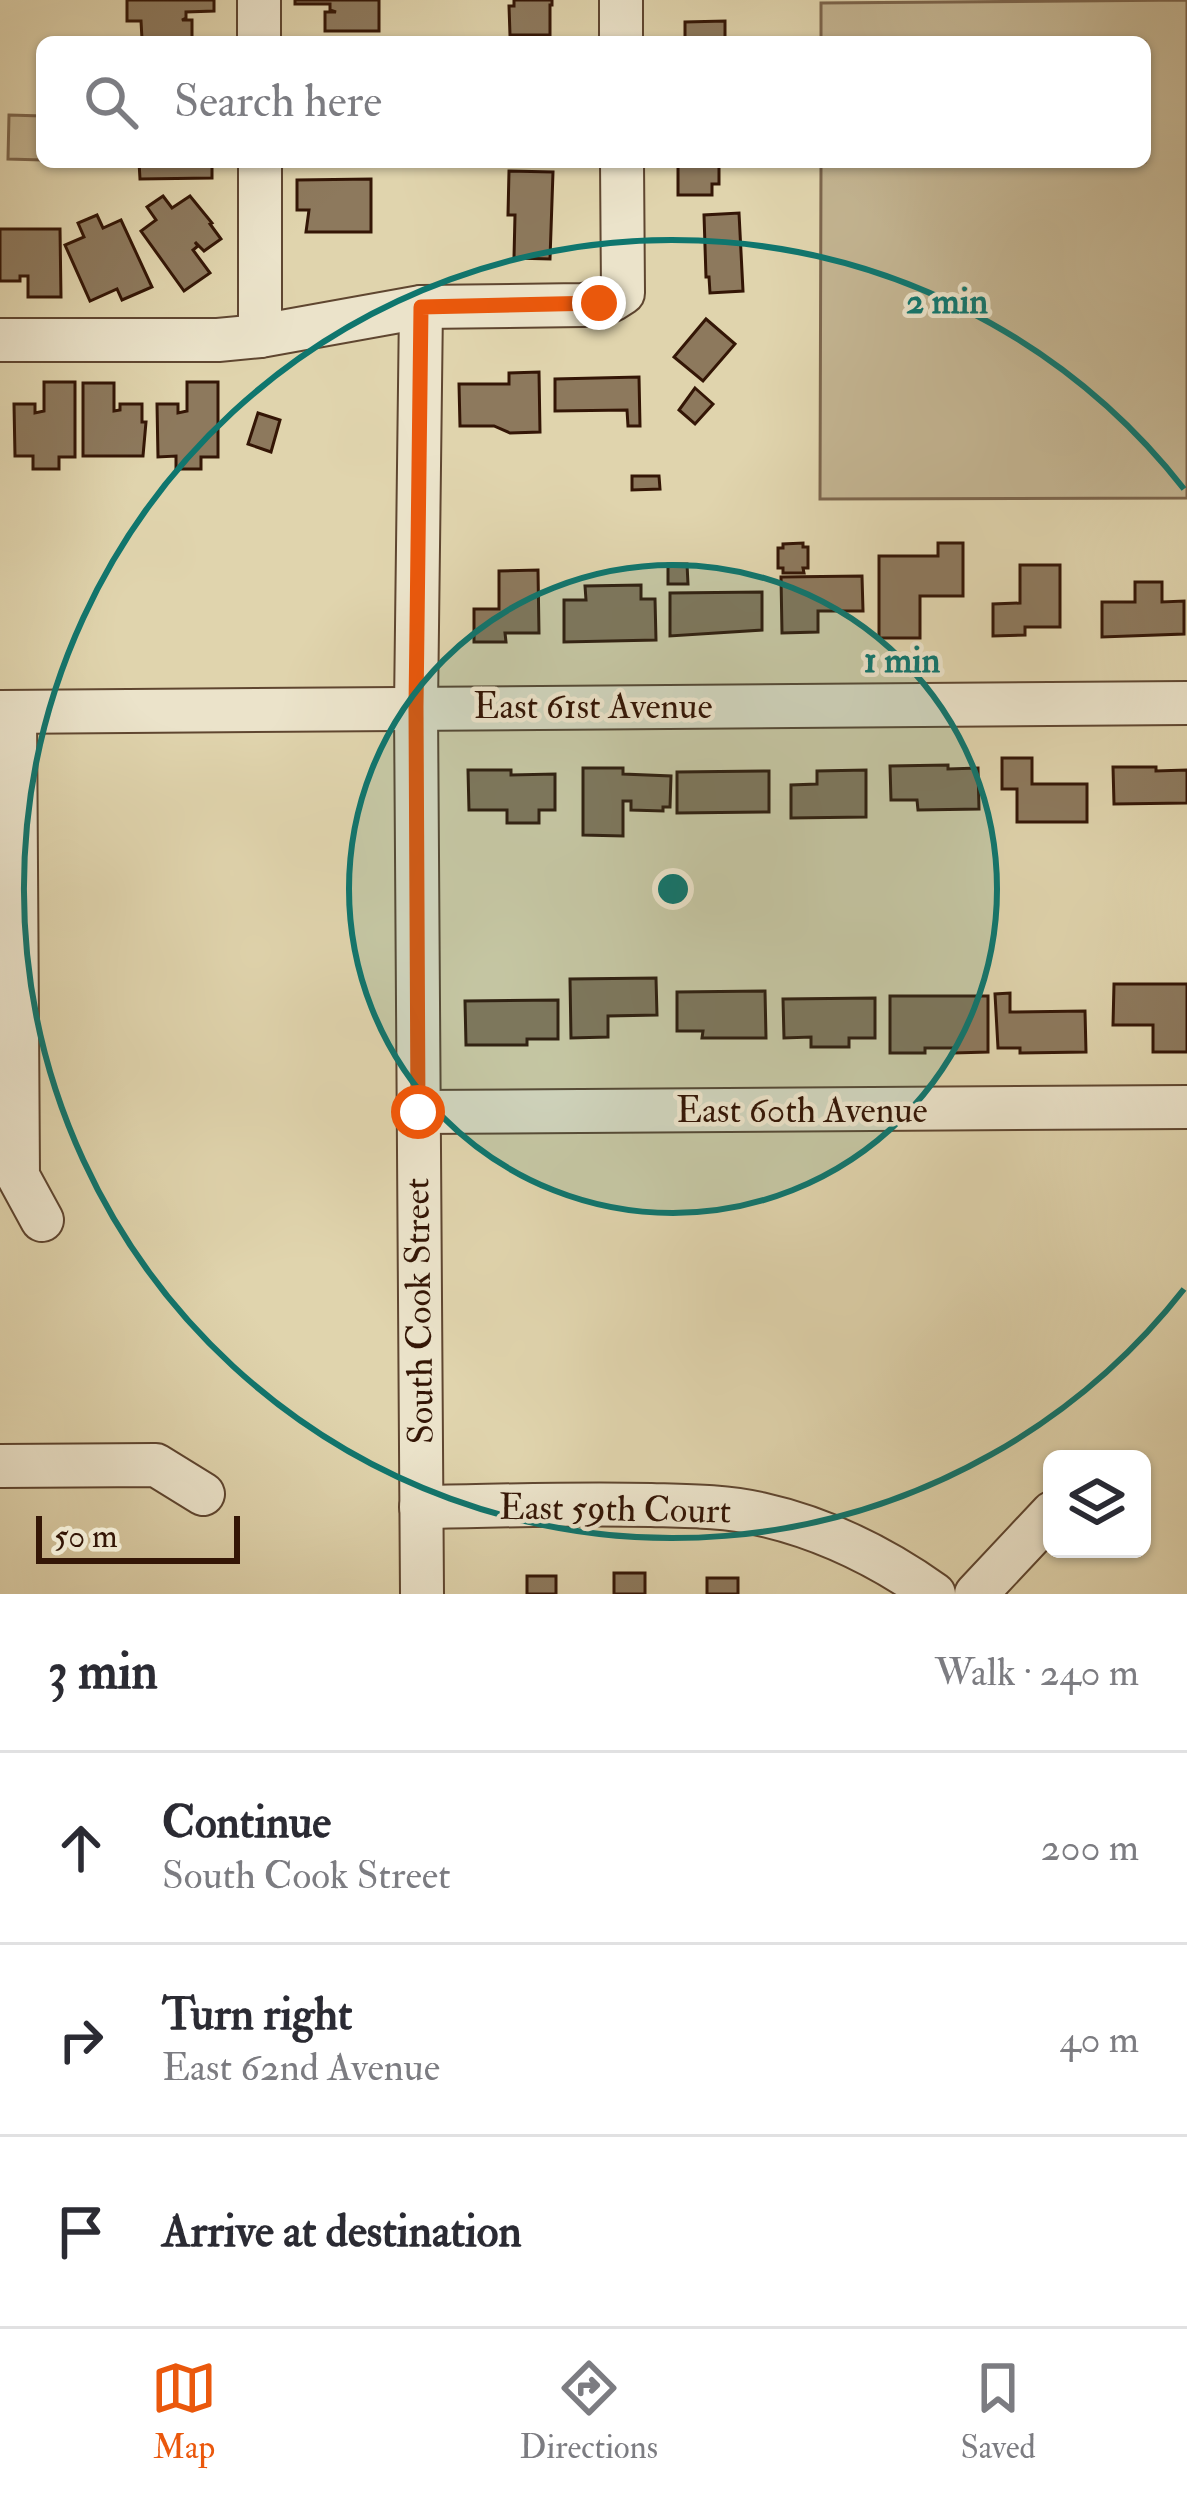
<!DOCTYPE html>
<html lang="en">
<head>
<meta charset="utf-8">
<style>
	:root { --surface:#fff; --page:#f7f7f7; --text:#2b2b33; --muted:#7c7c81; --line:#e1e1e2; --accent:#ea580c }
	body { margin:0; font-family:"IM FELL Double Pica",serif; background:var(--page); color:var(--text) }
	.controls { position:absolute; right:36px; bottom:36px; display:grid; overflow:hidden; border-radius:18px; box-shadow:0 3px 9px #0004 }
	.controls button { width:108px; height:108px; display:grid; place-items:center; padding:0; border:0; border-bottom:3px solid var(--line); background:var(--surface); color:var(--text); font:60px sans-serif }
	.scale { position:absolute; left:36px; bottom:30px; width:204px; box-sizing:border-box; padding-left:12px; border:6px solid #341606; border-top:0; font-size:33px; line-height:42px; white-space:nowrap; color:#341606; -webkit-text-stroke:9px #ebe3ca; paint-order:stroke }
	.stop { position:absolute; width:36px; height:36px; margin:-27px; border:9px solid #ea580c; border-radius:50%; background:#fff }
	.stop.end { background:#ea580c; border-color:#fff; box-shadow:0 3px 12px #0008 }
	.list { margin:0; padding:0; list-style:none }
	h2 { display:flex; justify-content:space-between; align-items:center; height:156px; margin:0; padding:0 48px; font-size:51px }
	h2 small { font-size:39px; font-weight:400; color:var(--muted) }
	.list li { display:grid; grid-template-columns:78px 1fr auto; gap:36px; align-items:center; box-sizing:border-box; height:192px; padding:0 48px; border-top:3px solid var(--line) }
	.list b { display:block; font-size:45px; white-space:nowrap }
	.list p { margin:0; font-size:39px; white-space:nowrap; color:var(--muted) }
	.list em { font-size:39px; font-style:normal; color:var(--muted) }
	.icon { flex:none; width:66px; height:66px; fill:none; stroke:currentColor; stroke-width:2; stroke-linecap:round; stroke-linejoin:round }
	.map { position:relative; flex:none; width:1187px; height:1594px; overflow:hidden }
	.search { position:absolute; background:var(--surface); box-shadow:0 3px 9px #0004; left:36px; right:36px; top:36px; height:132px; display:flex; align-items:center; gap:30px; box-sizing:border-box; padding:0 42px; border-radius:18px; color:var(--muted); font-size:45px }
	.sheet { height:732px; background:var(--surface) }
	nav { display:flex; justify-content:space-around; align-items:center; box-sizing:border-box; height:168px; border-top:3px solid var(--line); background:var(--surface); font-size:33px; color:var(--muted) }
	nav a { display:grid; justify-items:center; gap:6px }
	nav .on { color:var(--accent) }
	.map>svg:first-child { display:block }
	.green { fill:#c3b491; stroke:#7c654c; stroke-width:3 }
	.building { fill:#8d795d; stroke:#341606; stroke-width:3 }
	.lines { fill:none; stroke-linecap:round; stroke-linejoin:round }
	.minor-casing { stroke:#5f4630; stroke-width:46 }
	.minor { stroke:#ebe3ca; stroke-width:42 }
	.route { stroke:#ea580c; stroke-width:15 }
	.ring { fill:none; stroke:#0f766e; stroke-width:6 }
	.labels { text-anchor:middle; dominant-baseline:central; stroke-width:9; stroke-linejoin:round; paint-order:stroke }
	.street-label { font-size:36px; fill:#341606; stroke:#ebe3ca }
	.centre { fill:#0f766e; stroke:#ebe3ca; stroke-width:6 }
	.ring-label { font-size:36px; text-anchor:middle; font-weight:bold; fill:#0f766e; stroke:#ebe3ca; stroke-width:9; stroke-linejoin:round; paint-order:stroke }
</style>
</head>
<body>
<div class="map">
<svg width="1187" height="1594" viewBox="0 0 1187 1594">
	<rect width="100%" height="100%" fill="#e0d4ad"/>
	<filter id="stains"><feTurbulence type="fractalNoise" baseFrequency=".00167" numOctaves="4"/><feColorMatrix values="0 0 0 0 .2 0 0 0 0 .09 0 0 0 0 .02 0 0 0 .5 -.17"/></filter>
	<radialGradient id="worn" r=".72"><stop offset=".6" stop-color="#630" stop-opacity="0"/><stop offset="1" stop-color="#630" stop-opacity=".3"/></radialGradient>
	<!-- green -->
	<g class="green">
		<path d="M1187,0V498L820,499L821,162H1145V42H821V3Z"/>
		<path d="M9,115L42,116V160L8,159Z"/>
	</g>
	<!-- building -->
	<g class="building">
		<path d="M127,0H214V11L186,12V18L182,20H192V38L175,39V41L142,39L141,21H127Z"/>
		<path d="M295,0H379V31H325V12H336L330,10V4H295Z"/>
		<path d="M514,0H552V5H550V35H510L509,6H514Z"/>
		<path d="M725,21V42H685V22Z"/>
		<path d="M139,162H212V178L140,179Z"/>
		<path d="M678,162H712V166H719V184H712V195H678Z"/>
		<path d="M509,171L553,172L550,259L514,258L515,215H508Z"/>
		<path d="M371,179V232H306L309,210H297V180Z"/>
		<path d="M163,196L172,208L190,196L212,223L210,224L221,239L204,251L195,242L198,246L193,250L210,273L184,291L141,231L156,220L147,207Z"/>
		<path d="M739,213L743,291L710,293L709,277H706L704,215Z"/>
		<path d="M97,215L103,228L121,220L152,287L122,300L117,289L90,301L65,245L84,237L78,223Z"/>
		<path d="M0,229H60L61,297H28V276H20V281H0Z"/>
		<path d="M706,319L735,344L703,381L674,357Z"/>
		<path d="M539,372L540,432L510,433L494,426H460L459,384H509V373Z"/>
		<path d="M639,377L640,426H628L627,410L555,411V379Z"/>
		<path d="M44,382H75V457H59V469H33V456H15L14,404H35V413L44,411Z"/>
		<path d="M187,382H218V457H201V469H176V456L158,457L157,404H178V413L187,411Z"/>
		<path d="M83,383H114V411L120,410V404H142V422H146L143,456H83Z"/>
		<path d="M695,388L713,404L695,424L679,410Z"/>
		<path d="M258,413L280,420L271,452L248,444Z"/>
		<path d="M632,476H659L660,489L632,490Z"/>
		<path d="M803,543V547H808V568H803L804,573H783V568H778V548H783V544Z"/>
		<path d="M938,543H963V596H920V638H879V556H938Z"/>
		<path d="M668,564H687L688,584H668Z"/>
		<path d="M1020,565H1060V627H1025V635L993,636V604L1020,603Z"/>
		<path d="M538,570L539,633H505L506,642H474V609H499V571Z"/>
		<path d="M862,576L863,611H818V632L782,633L781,577Z"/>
		<path d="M1135,582H1162V602L1184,601V634L1102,637V602H1135Z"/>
		<path d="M641,585V599H655L656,640L564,642V600H586L585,586Z"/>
		<path d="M762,592V630L670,636V593Z"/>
		<path d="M1002,758H1032V784H1087V822H1017V789H1002Z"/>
		<path d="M948,765V769L978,768L979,809L918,810L917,800H891L890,766Z"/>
		<path d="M1113,767H1156V771L1187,770V803L1114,804Z"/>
		<path d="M583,768H623V774L671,776L670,807H663V811L631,810V801H623V836L583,835Z"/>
		<path d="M468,770H511V775L555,774V810H539V823H507V810H469Z"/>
		<path d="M866,770V817L791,818V785L817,784V771Z"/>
		<path d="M769,771V812L677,813V772Z"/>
		<path d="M656,978L657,1015L608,1016V1037L571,1038L570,979Z"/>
		<path d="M1114,984H1187V1052H1153V1025H1113Z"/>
		<path d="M765,991L766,1038H702L703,1031H677V992Z"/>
		<path d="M1010,993V1012L1085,1011L1086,1052L1020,1053V1048H998L995,994Z"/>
		<path d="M890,996H988V1052L954,1053V1048H925V1053H890Z"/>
		<path d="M875,998V1038H849V1047H811V1037L784,1038L783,999Z"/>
		<path d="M558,1000V1039H527V1045H466L465,1001Z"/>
		<rect x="614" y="1573" width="31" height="21"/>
		<rect x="527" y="1576" width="29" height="18"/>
		<rect x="707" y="1578" width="31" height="16"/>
	</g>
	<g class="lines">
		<!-- minor casing -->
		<g class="minor-casing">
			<g id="minor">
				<path d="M259,0V42"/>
				<path d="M621,0V42"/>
				<path d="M260,162V336"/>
				<path d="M421,307L416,707L422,1594"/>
				<path d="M0,340H218L260,336L421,307L583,305L612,300L623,293L622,162"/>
				<path d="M0,712L1187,703"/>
				<path d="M15,712L18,1176L42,1220"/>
				<path d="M418,1112L1187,1107"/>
				<path d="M0,1466L156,1465L203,1494"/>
				<path d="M421,1507C498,1506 574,1503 651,1505C687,1506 725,1506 760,1514C823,1528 882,1557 934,1594"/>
				<path d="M976,1594L1052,1513"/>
			</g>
		</g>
		<!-- minor -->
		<use href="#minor" class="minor"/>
	</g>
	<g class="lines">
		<!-- route -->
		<path class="route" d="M418,1112L416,707L421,307L599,303"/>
	</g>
	<!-- distance rings -->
	<circle cx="673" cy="889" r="324" fill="#0f766e" fill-opacity=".12"/>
	<g class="ring">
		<circle cx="673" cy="889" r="324"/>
		<path d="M1184 1289A649 649 0 1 1 1184 489"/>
	</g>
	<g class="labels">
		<!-- street labels -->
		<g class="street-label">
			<text x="593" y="706">East 61st Avenue</text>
			<text x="802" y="1110">East 60th Avenue</text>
			<text transform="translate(419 1311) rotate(-91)">South Cook Street</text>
			<text transform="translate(615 1509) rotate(1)">East 59th Court</text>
		</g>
	</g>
	<circle cx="673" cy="889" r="18" class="centre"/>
	<g class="ring-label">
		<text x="947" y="313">2 min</text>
		<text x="902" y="672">1 min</text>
	</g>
	<rect width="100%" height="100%" filter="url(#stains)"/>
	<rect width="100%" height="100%" fill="url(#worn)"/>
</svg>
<div class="controls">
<button><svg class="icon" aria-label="layers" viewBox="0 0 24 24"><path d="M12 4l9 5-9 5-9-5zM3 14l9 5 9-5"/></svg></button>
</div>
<div class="scale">50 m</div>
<div class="stop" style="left:418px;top:1112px"></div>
<div class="stop end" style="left:599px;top:303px"></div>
<div class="search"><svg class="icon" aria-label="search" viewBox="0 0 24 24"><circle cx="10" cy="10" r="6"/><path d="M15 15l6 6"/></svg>Search here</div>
</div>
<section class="sheet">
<h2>3 min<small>Walk · 240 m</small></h2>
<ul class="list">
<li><svg class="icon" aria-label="ahead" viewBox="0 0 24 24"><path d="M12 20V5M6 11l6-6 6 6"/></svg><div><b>Continue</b><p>South Cook Street</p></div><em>200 m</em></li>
<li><svg class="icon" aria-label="right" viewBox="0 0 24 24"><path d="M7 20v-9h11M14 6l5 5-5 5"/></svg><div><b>Turn right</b><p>East 62nd Avenue</p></div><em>40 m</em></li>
<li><svg class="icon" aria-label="arrive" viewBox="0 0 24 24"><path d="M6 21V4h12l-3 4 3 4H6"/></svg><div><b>Arrive at destination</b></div></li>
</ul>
</section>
<nav>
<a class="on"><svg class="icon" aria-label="map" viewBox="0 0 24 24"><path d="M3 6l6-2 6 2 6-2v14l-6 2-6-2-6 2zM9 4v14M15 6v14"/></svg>Map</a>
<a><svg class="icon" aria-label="directions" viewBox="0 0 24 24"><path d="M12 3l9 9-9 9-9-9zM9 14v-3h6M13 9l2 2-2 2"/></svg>Directions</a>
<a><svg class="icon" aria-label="saved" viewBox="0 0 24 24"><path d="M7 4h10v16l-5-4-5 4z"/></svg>Saved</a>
</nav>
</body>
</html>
